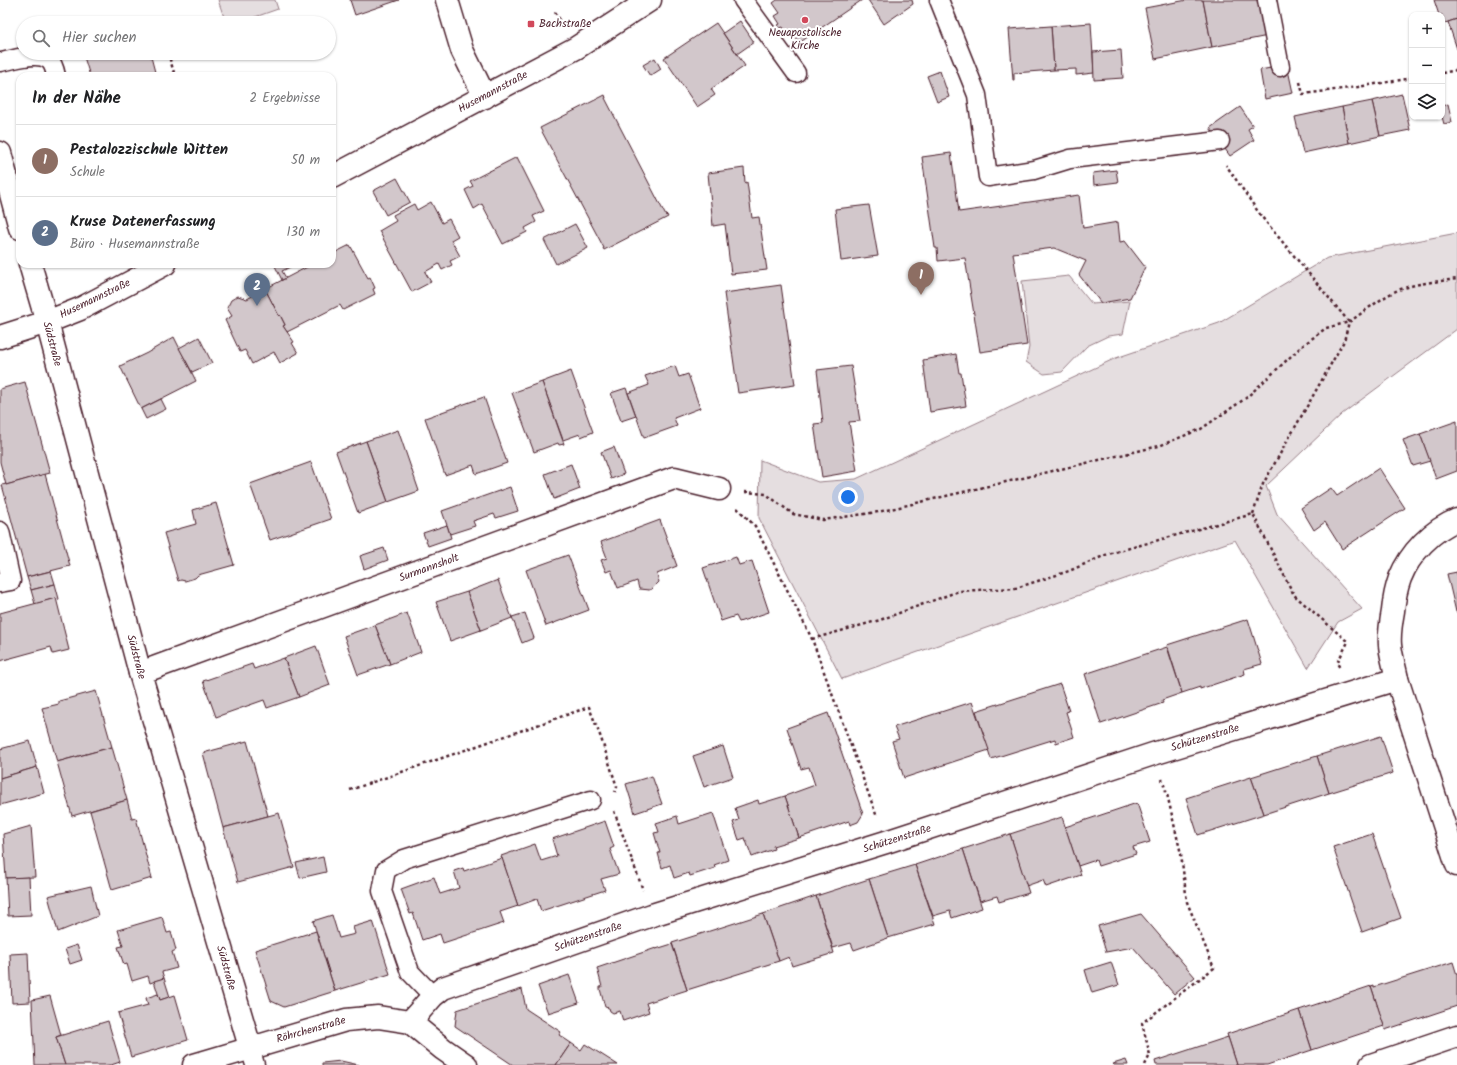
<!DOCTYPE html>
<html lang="de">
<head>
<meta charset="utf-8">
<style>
	:root { --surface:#fff; --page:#f6f6f6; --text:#202124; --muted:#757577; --line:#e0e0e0; --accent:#2563eb }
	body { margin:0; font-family:Kalam,sans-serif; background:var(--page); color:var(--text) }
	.controls { position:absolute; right:12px; top:12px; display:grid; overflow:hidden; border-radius:8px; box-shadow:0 1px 3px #0004 }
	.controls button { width:36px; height:36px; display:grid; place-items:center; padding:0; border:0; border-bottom:1px solid var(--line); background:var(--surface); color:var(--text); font:20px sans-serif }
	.you { position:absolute; left:848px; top:497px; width:14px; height:14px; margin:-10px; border:3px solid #fff; border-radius:50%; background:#1a73e8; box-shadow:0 0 0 6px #1a73e833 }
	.badge { display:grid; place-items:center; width:26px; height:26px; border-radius:50%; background:var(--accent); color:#fff; font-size:13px; font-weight:700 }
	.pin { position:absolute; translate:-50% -33px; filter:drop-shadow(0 1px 2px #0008) }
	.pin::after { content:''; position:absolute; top:21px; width:14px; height:12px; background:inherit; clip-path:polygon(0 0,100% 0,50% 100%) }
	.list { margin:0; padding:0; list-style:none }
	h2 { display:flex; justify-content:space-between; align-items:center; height:52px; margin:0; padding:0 16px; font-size:17px }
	h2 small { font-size:13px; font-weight:400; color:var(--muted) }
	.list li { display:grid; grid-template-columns:26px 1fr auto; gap:12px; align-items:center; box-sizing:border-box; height:72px; padding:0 16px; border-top:1px solid var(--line) }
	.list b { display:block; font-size:15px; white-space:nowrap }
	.list p { margin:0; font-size:13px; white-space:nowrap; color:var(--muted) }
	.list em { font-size:13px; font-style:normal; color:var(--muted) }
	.icon { flex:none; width:22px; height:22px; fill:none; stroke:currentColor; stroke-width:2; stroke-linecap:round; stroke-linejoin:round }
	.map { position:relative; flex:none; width:1457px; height:1065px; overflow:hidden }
	.search { position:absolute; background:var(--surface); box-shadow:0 1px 3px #0004; left:16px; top:16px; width:320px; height:44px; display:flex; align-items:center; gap:10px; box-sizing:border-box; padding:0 14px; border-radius:22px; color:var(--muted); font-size:15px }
	.panel { position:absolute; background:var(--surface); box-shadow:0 1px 3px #0004; left:16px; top:72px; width:320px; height:196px; border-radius:12px }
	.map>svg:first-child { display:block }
	.green { fill:#e5dee0; stroke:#987e86 }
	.building { fill:#d2c7cb; stroke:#4a1f2b }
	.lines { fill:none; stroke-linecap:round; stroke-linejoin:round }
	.lane-casing { stroke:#4a1f2b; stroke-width:21 }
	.street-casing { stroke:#4a1f2b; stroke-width:25 }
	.secondary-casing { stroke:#4a1f2b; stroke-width:25 }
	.path { stroke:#4a1f2b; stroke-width:2.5; stroke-dasharray:3 3; stroke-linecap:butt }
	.lane { stroke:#fff; stroke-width:18 }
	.street { stroke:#fff; stroke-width:22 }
	.secondary { stroke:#fff; stroke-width:22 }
	.poi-dot { fill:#d1495b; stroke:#fff; stroke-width:1.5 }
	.labels { text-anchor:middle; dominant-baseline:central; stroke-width:4; stroke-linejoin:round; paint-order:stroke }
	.poi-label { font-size:11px; fill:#4a1f2b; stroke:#fff; text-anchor:start }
	.street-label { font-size:11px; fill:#4a1f2b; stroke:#fff }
</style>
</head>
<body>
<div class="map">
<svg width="1457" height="1065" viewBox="0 0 1457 1065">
	<rect width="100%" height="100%" fill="#fff"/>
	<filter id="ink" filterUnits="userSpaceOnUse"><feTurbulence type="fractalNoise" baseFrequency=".025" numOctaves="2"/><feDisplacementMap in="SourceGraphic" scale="8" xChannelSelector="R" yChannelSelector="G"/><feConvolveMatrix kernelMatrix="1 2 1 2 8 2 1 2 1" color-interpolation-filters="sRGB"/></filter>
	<g filter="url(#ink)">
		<!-- green -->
		<g class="green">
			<path d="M218,0H275L278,9L238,23H226Z"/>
			<path d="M1457,233V329L1342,414L1266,486L1277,514L1362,609L1338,622L1308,668L1235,540L842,679L759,518L760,460L818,482L856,479L1116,358L1219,323L1327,258Z"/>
			<path d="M1069,276L1092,304L1130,301L1123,334L1108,336L1087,346L1062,372L1044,374L1026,362L1029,347L1022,281Z"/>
		</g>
		<!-- building -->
		<g class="building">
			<path d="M350,0H399L355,15Z"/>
			<path d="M777,0H862L799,43L792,32L788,34L783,27L780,28L778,25L780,24L775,16L780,13L773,3Z"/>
			<path d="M868,0H912L913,4L884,24Z"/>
			<path d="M1187,0H1203L1212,47L1155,59L1145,8Z"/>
			<path d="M1203,0H1262L1268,36L1212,47Z"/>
			<path d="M1434,0H1457V19L1442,24V15H1439Z"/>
			<path d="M1457,19V49L1448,22Z"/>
			<path d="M740,21L754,42L737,54L723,33Z"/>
			<path d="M716,23L745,66L711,89L715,95L697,107L664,58Z"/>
			<path d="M1091,23L1094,73L1076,75V69L1054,70L1051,26Z"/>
			<path d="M1051,26L1054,70L1014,73V80H1013L1009,29Z"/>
			<path d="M1121,50L1123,78L1094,80L1093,52Z"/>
			<path d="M99,53H150L156,76H90L84,57Z"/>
			<path d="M655,58L661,69L650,76L643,65Z"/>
			<path d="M1287,65L1293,93L1265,99L1260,70Z"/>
			<path d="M940,71L949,97L937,102L927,76Z"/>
			<path d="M1402,94L1410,130L1380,136L1372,101Z"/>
			<path d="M605,95L606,98H605L666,216L667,215L668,217L604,250L603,248H604L540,128Z"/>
			<path d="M1372,101L1380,136L1349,143L1342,107Z"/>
			<path d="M1448,104L1452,122L1444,124L1442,117V106Z"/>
			<path d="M1240,107L1253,126L1248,129L1254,140L1230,156L1210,128Z"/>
			<path d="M1342,107L1349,143L1303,153L1295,117Z"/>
			<path d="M951,153L959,212L1079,195L1083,228L1118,222L1120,242L1125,241L1145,267L1130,298L1101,303L1079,275L1086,261L1054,248L1013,253L1027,345L980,352L965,258L938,261L937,248H935L922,157Z"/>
			<path d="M517,157L544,211L533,216L536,222L525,228L527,232L503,244L482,204L474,209L465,190L473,186L470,181Z"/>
			<path d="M744,168L745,183L747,182L752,218L759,217L767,270L731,274L725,224L713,226L708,173Z"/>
			<path d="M1116,170L1118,182L1094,185L1093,173Z"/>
			<path d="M397,178L410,202L386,215L373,191Z"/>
			<path d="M431,202L442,223L449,219L458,236L451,240L460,256L450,261L452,265L442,270L439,264L425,272L431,282L412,292L379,231L396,221L393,215L414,204L417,210Z"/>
			<path d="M869,205L878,256L841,261L835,209Z"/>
			<path d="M575,224L588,248L556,264L544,240Z"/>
			<path d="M350,245L368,278L370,277L375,288L373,289L375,294L343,310L340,305L287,332L283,326L285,325L280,315L279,316L265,289L313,264H332V254Z"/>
			<path d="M274,264H296L282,271L286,278L282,280Z"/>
			<path d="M781,285L795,385L738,393L724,293Z"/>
			<path d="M265,289L279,316L280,315L285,325L283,326L294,342L292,343L298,353L280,363L274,352L252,364L245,350L240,352L225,320L232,316L227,308L231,300L238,296L247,299Z"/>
			<path d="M174,337L196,381L141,409L120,366L147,353Z"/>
			<path d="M199,337L212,363L192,372L179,348Z"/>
			<path d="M956,354L959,373H961L966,406L930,412L923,360Z"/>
			<path d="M675,366L679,377L688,374L700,408L674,418L677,426L644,438L628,393L649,385L645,376Z"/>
			<path d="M851,366L860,421L849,422L857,471L822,477L814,424L823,423L817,370Z"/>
			<path d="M571,371L593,432L581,437L580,434L563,440L542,382Z"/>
			<path d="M25,382L50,473L6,485L0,462V389Z"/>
			<path d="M542,382L564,444L559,445L558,443L534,452L512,393Z"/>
			<path d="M626,388L636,416L621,421L611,393Z"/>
			<path d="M484,397L507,463L476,474L473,465L445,475L425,418Z"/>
			<path d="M161,399L166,409L146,419L141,409Z"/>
			<path d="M1457,421V471L1436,479L1420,434Z"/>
			<path d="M398,430L419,491L388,502L366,441Z"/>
			<path d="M1420,434L1430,461L1413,466L1403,440Z"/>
			<path d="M366,441L388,502L358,513L336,452Z"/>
			<path d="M614,447L624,474L611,479L601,452Z"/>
			<path d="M311,462L331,519L270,540L250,484Z"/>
			<path d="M571,464L580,489L554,499L545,474Z"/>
			<path d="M1379,468L1405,508L1342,549L1325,522L1314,530L1301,508L1331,488L1337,496Z"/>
			<path d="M45,474L70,566L27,577L2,485L6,484V485Z"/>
			<path d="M510,487L518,511L496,518L494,514L473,521L475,526L450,534L442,511Z"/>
			<path d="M216,503L234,565L198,575L195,578L185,581L181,580L178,581L164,533L196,524L193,510Z"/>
			<path d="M660,520L677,566L657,574L659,582L652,589L649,590L639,589L637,581L618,588L611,570L606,572L601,560L607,558L601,542Z"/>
			<path d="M447,525L451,538L428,546L423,533Z"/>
			<path d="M384,548L388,560L364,569L360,556Z"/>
			<path d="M568,555L589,610L546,626L526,570Z"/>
			<path d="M736,557L739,565L752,561L769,612L739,622L736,616L721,621L703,568Z"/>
			<path d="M51,571L55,584L31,590L27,577Z"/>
			<path d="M1457,572V612H1456L1447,574Z"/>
			<path d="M498,580L512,618L481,630L467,592Z"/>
			<path d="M55,584L59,599L56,600V598L35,604L31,590Z"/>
			<path d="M467,592L481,630L450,641L436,602Z"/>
			<path d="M56,598L69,650L53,654L51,647L0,661V613Z"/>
			<path d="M407,613L421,652L390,664L375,625Z"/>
			<path d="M525,613L534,638L522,643L512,617Z"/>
			<path d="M1248,619L1262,664L1244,669L1245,674L1200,689V687L1182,693L1167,645Z"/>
			<path d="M375,625L390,664L358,675L344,636Z"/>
			<path d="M316,646L330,685L299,697L284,658Z"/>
			<path d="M1167,647L1182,693L1162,700L1163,703L1101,724L1085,674Z"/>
			<path d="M284,658L299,697L267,708L264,700L216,717L203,681L252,664L254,669Z"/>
			<path d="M1060,684L1069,711L1066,712L1074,737L1056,743L1055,739L991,759L976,711Z"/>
			<path d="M96,691L112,747L57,762L42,708L59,704V701Z"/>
			<path d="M972,702L989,750L904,778L892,741L899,739L894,727Z"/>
			<path d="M828,713L863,814L858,822L850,825L849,821L799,838L785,796L815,785L809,767L801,769L787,728Z"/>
			<path d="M1381,736L1393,773L1329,793L1317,756Z"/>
			<path d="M30,741L37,767L0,778V749Z"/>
			<path d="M247,741L268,816L223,828L203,753Z"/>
			<path d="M723,746L733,777L704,787L693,756Z"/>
			<path d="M112,747L127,800L72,816L57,762Z"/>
			<path d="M1317,756L1329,793L1264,814L1251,777Z"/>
			<path d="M37,767L44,793L0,805V778Z"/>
			<path d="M652,776L662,804L635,813L626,784Z"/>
			<path d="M1251,777L1264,814L1198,835L1186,798Z"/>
			<path d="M785,796L799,838L773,846L774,849L752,857L745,838L739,840L733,822L739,820L735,808L758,800L759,804Z"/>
			<path d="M127,800L132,819L136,818L152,878L112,890L90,811Z"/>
			<path d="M1137,803L1150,842L1133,847L1136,854L1098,866L1096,860L1078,866L1065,827Z"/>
			<path d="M279,813L294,867L238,882L223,828Z"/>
			<path d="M713,813L728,860L714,865L715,868L690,876L689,873L674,878L670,865L662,868L658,853H660L654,833L659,832L656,823L677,816L679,824Z"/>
			<path d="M1062,817L1081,875L1046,887L1043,880L1026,886L1010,834Z"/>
			<path d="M605,821L614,847L610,849L619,874L601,879L605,890L541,911L537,899L518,906L501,856L535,844L541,861L557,856L552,839Z"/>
			<path d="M31,826L35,877L6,878L3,834Z"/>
			<path d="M1010,834L1029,893L999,902L997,896L980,901L963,849Z"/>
			<path d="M1372,834L1401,918L1362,932L1333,847Z"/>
			<path d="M963,849L982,908L952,918L950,911L933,916L915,865Z"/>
			<path d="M323,857L326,872L300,878L296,863Z"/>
			<path d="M502,858L518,906L500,912L504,923L443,943L440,934L422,940L413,913L410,914L401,889L434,877L440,894L459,888L454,871L463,868L464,871Z"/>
			<path d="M915,865L935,924L888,938L869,879Z"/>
			<path d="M29,877L31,915L8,916L6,878Z"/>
			<path d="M869,879L888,938L854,950L851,943L833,948L816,896Z"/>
			<path d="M91,886L98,916L58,932L48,896Z"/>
			<path d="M816,896L834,953L792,966L789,957L779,961L763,914Z"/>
			<path d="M763,914L779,961L687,990L672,943Z"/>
			<path d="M1141,914L1195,977L1174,994L1133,947L1106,952L1098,926Z"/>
			<path d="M332,915L339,938L355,934L353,927L373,921L390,974L335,991L313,921Z"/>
			<path d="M162,917L167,933L171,932L176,950L172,952L177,968L162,972L164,978L150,983L148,976L132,981L127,964L124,965L118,947L123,946L118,930Z"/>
			<path d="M316,931L335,991L284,1007L271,1001L255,950Z"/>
			<path d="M672,944L687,990L646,1003L649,1012L623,1021L620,1011L613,1013L610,1011L609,1008L605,1007L600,989V987H602L597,968L656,948V949Z"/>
			<path d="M77,945L82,960L70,964L65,949Z"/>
			<path d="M28,953L30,1002L12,1003L10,954Z"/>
			<path d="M1111,962L1119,985L1092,993L1085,970Z"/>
			<path d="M1453,962L1457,975V1006L1385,1030L1371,986L1374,985V987Z"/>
			<path d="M569,975L579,1003L548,1013L538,986Z"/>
			<path d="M164,978L170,997L160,1000L154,981Z"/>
			<path d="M1371,986L1384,1026L1312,1050L1299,1010Z"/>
			<path d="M522,989L526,1009L561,1032L559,1035L571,1043L556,1065H513L455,1026L457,1010Z"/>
			<path d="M158,994L160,1000L175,995L188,1040L131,1057L118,1013L148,1005L146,998Z"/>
			<path d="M50,996L61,1035L56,1037L65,1065H35L32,1000Z"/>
			<path d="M1299,1010L1312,1050L1267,1065H1237L1227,1034Z"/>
			<path d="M108,1021L120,1062L111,1065H65L56,1037Z"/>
			<path d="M1228,1037L1237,1065H1156L1155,1061Z"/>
			<path d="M571,1043L581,1050L585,1044L618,1065H556Z"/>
			<path d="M1126,1060L1128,1065H1114L1113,1064Z"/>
			<path d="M341,1061L359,1065H322V1063Z"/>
		</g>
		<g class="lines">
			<!-- lane casing -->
			<g class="lane-casing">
				<g id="lane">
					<path d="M743,0L796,73"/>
					<path d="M939,0L977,95L988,177L1034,170L1070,159L1220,141"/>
					<path d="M1267,0L1280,67"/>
					<path d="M0,62C14,60 39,50 50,61C54,65 55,71 56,76"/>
					<path d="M0,531L11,581L0,583"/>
					<path d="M433,996L410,972L382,891L386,870L404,859L591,800"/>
					<path d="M250,1047L255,1065"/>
				</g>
			</g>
			<!-- street casing -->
			<g class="street-casing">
				<g id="street">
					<path d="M447,0L462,50L485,97"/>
					<path d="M0,153L20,228"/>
					<path d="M30,264L47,322L140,673L250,1047"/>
					<path d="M140,673L674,478L719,489"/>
					<path d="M1397,679L1457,865"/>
					<path d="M410,1022L433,996L443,988L652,915L886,842L1153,754L1397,679C1395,668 1391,656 1390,645C1389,634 1391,622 1393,611C1394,600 1396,589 1400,578C1410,553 1432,530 1457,520"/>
					<path d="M194,1065L346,1020L378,1017L410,1022L443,1049L466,1065"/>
					<path d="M1371,1065L1457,1036"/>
				</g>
			</g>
			<!-- secondary casing -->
			<g class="secondary-casing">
				<g id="secondary">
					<path d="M332,177L576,48L650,0"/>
					<path d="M0,337L47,322L80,309L165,264"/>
				</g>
			</g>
			<!-- path -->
			<g class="path">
				<path d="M555,12L563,25"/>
				<path d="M168,53L175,76"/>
				<path d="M1442,73L1457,70"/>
				<path d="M1300,82L1303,94L1358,87L1412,78"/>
				<path d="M745,492L766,494L793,514L823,520L878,512L1159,446L1201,429L1246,398L1302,346L1326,328L1349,322L1261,216L1226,165"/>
				<path d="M737,508L755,526L812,639L877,817"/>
				<path d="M1253,514L1263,484L1344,341L1349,322C1362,313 1376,302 1390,294C1410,283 1435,282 1457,279"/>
				<path d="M812,639L880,620L959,591L1016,588L1069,571L1108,554L1253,514L1294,595L1348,642L1337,663L1340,668"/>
				<path d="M350,790L589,707L601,738L617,787L615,792"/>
				<path d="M614,811L643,890"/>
				<path d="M1145,1065L1150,1055L1142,1023L1214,968L1187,902L1181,854L1167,794L1162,779"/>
			</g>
			<!-- lane -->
			<use href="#lane" class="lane"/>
			<!-- street -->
			<use href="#street" class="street"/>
			<!-- secondary -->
			<use href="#secondary" class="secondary"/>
		</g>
	</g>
	<!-- markers -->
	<g class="poi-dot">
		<circle cx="805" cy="20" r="4"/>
		<rect x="527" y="20" width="8" height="8" rx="2"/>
	</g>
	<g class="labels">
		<!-- poi labels -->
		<g class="poi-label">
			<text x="539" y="24">Bachstraße</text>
			<text x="805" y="33" text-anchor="middle">Neuapostolische<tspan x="805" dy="13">Kirche</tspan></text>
		</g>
		<!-- street labels -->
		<g class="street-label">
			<text transform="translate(493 92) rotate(-28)">Husemannstraße</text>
			<text transform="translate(95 299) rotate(-26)">Husemannstraße</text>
			<text transform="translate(52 344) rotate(75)">Südstraße</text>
			<text transform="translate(429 568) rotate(-20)">Surmannsholt</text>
			<text transform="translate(136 657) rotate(75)">Südstraße</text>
			<text transform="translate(1205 738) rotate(-17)">Schützenstraße</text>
			<text transform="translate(897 839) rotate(-18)">Schützenstraße</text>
			<text transform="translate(588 937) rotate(-19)">Schützenstraße</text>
			<text transform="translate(226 968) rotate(74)">Südstraße</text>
			<text transform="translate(311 1030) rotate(-16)">Röhrchenstraße</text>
		</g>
	</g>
</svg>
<div class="controls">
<button>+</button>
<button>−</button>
<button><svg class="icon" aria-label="layers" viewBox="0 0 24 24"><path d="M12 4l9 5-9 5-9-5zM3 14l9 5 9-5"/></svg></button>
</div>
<div class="you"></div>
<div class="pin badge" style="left:921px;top:295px;background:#8d6e63">1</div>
<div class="pin badge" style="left:257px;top:306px;background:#5c6f8a">2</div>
<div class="search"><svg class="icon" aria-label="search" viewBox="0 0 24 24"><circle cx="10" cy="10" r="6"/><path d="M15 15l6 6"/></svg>Hier suchen</div>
<section class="panel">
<h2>In der Nähe<small>2 Ergebnisse</small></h2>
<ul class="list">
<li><span class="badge" style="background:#8d6e63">1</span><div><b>Pestalozzischule Witten</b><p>Schule</p></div><em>50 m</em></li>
<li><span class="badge" style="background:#5c6f8a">2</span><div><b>Kruse Datenerfassung</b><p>Büro · Husemannstraße</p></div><em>130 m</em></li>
</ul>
</section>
</div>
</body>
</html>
